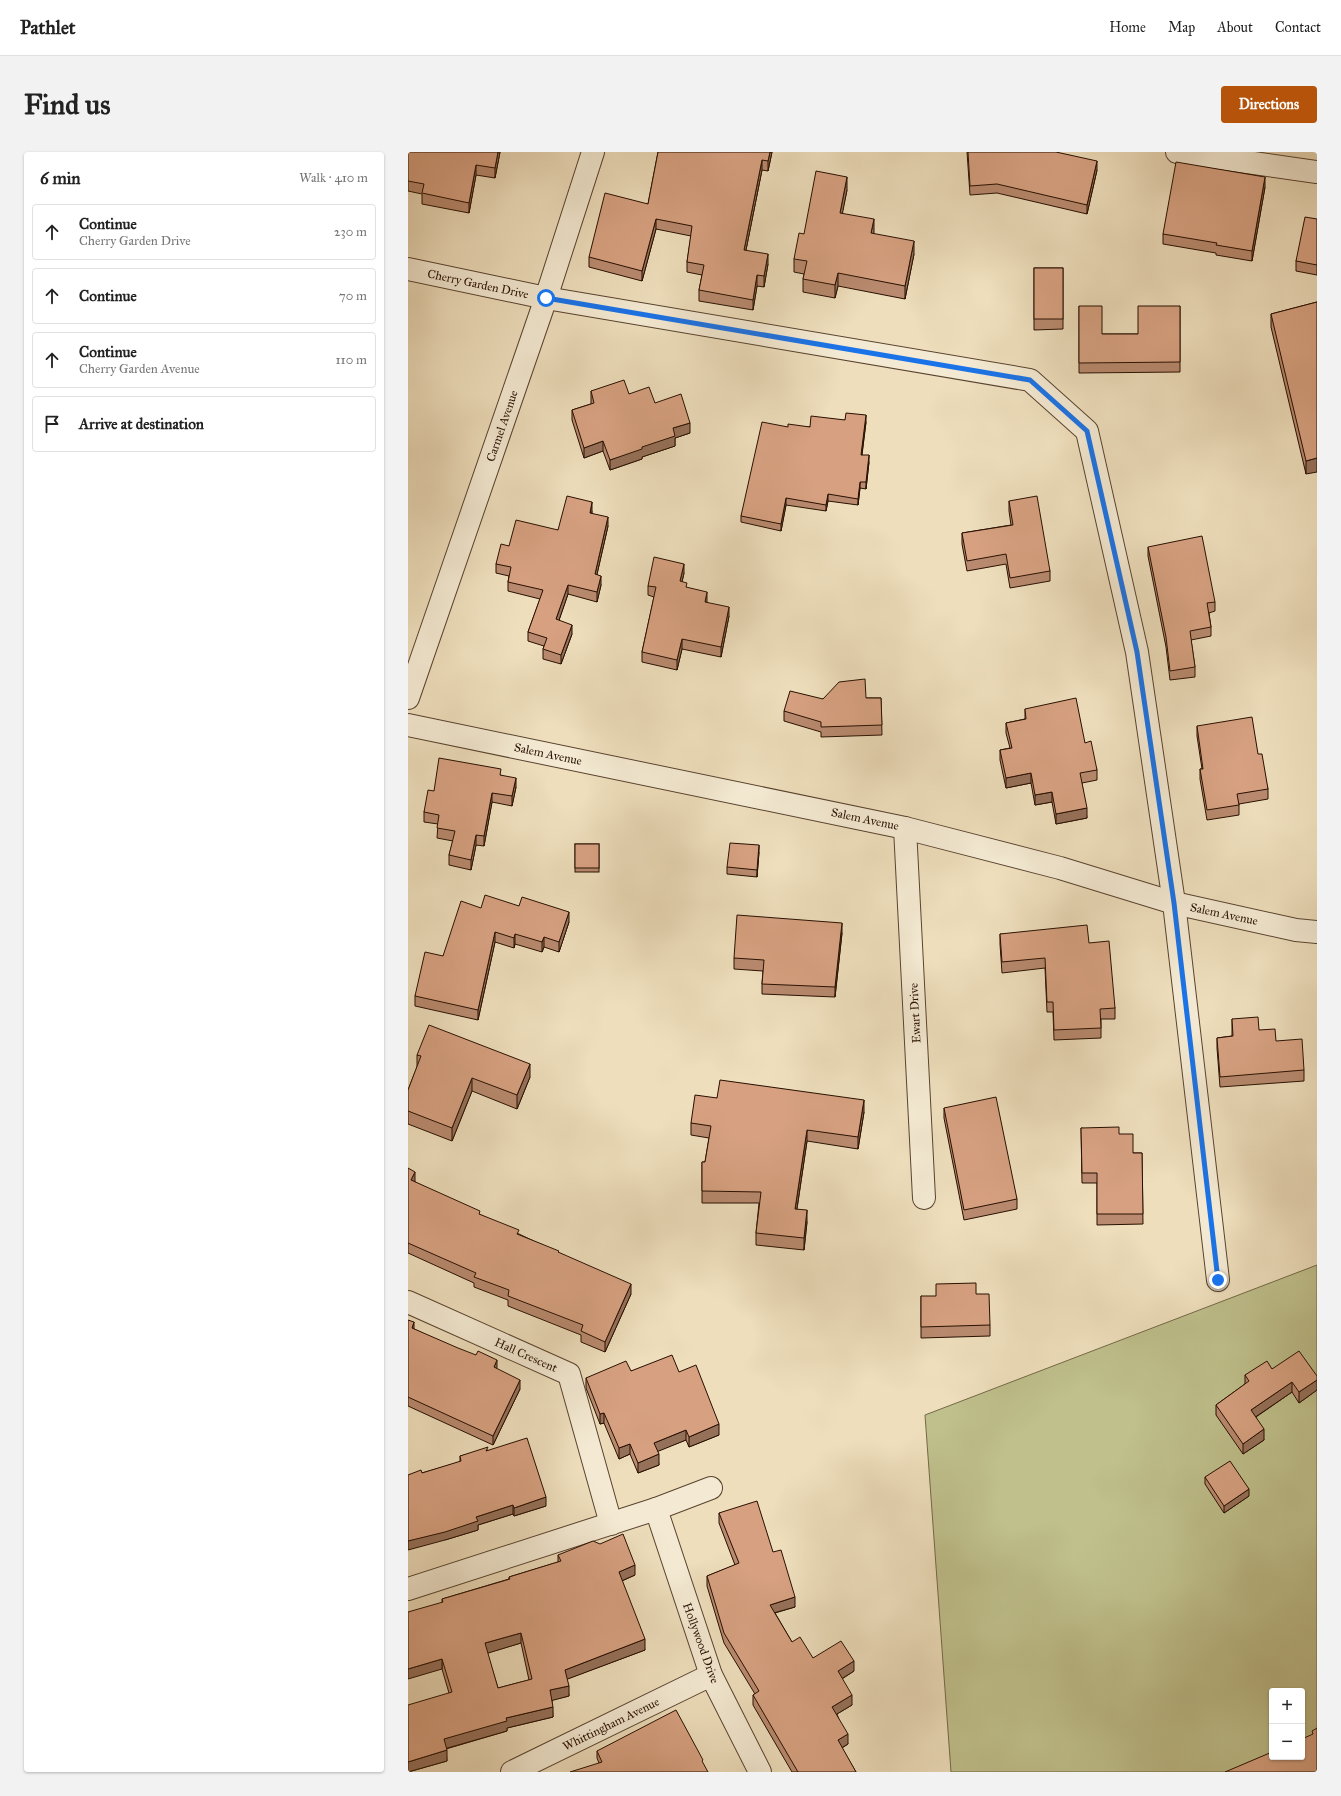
<!DOCTYPE html>
<html lang="en">
<head>
<meta charset="utf-8">
<style>
	:root { --surface:#fff; --page:#f2f2f2; --text:#222; --muted:#767676; --line:#e0e0e0; --accent:#b45309 }
	body { margin:0; font-family:"IM FELL Great Primer",serif; background:var(--page); color:var(--text) }
	.controls { position:absolute; right:12px; bottom:12px; display:grid; overflow:hidden; border-radius:4px; box-shadow:0 1px 3px #0004 }
	.controls button { width:36px; height:36px; display:grid; place-items:center; padding:0; border:0; border-bottom:1px solid var(--line); background:var(--surface); color:var(--text); font:20px sans-serif }
	.stop { position:absolute; width:12px; height:12px; margin:-9px; border:3px solid #1a73e8; border-radius:50%; background:#fff }
	.stop.end { background:#1a73e8; border-color:#fff; box-shadow:0 1px 4px #0008 }
	.list { margin:0; padding:0; list-style:none }
	h2 { display:flex; justify-content:space-between; align-items:center; height:52px; margin:0; padding:0 16px; font-size:17px }
	h2 small { font-size:13px; font-weight:400; color:var(--muted) }
	.list li { display:grid; grid-template-columns:26px 1fr auto; gap:12px; align-items:center; box-sizing:border-box; height:56px; margin:0 8px 8px; padding:0 8px; border:1px solid var(--line); border-radius:4px }
	.list b { display:block; font-size:15px; white-space:nowrap }
	.list p { margin:0; font-size:13px; white-space:nowrap; color:var(--muted) }
	.list em { font-size:13px; font-style:normal; color:var(--muted) }
	.icon { flex:none; width:22px; height:22px; fill:none; stroke:currentColor; stroke-width:2; stroke-linecap:round; stroke-linejoin:round }
	.map { position:relative; flex:none; width:909px; height:1620px; overflow:hidden; border-radius:4px }
	header { display:flex; align-items:center; gap:24px; box-sizing:border-box; height:56px; padding:0 20px; background:var(--surface); border-bottom:1px solid var(--line) }
	header strong { font-size:19px }
	nav { display:flex; gap:22px; margin-inline-start:auto; font-size:14px }
	.intro { display:flex; align-items:center; justify-content:space-between; box-sizing:border-box; height:96px; padding:0 24px }
	h1 { margin:0; font-size:28px }
	.button { padding:10px 18px; border-radius:4px; background:var(--accent); color:#fff; font-size:14px; font-weight:700 }
	main { display:flex; gap:24px; padding:0 24px }
	aside { flex:1; background:var(--surface); border-radius:4px; box-shadow:0 1px 3px #0004 }
	.map>svg:first-child { display:block }
	.green { fill:#bfc08c; stroke:#736846; fill-rule:evenodd }
	.lines { fill:none; stroke-linecap:round; stroke-linejoin:round }
	.minor-casing { stroke:#59432f; stroke-width:24 }
	.minor { stroke:#f4ead3; stroke-width:22 }
	.wall { fill:#b98a6f; stroke:#270f00; fill-rule:evenodd }
	.shaded-wall { fill:#96715a; stroke:#270f00 }
	.building { fill:#d7a181; stroke:#270f00; fill-rule:evenodd }
	.route { stroke:#1a73e8; stroke-width:5 }
	.labels { text-anchor:middle; dominant-baseline:central; stroke-width:4; stroke-linejoin:round; paint-order:stroke }
	.street-label { font-size:12px; fill:#270f00; stroke:#f4ead3 }
</style>
</head>
<body>
<header>
<strong>Pathlet</strong>
<nav><a>Home</a><a>Map</a><a>About</a><a>Contact</a></nav>
</header>
<div class="intro"><h1>Find us</h1><a class="button">Directions</a></div>
<main>
<aside>
<h2>6 min<small>Walk · 410 m</small></h2>
<ul class="list">
<li><svg class="icon" aria-label="ahead" viewBox="0 0 24 24"><path d="M12 20V5M6 11l6-6 6 6"/></svg><div><b>Continue</b><p>Cherry Garden Drive</p></div><em>230 m</em></li>
<li><svg class="icon" aria-label="ahead" viewBox="0 0 24 24"><path d="M12 20V5M6 11l6-6 6 6"/></svg><div><b>Continue</b></div><em>70 m</em></li>
<li><svg class="icon" aria-label="ahead" viewBox="0 0 24 24"><path d="M12 20V5M6 11l6-6 6 6"/></svg><div><b>Continue</b><p>Cherry Garden Avenue</p></div><em>110 m</em></li>
<li><svg class="icon" aria-label="arrive" viewBox="0 0 24 24"><path d="M6 21V4h12l-3 4 3 4H6"/></svg><div><b>Arrive at destination</b></div></li>
</ul>
</aside>
<div class="map">
<svg width="909" height="1620" viewBox="0 0 909 1620">
	<rect width="100%" height="100%" fill="#eedebc"/>
	<filter id="stains"><feTurbulence type="fractalNoise" baseFrequency=".005" numOctaves="4"/><feColorMatrix values="0 0 0 0 .2 0 0 0 0 .09 0 0 0 0 .02 0 0 0 .5 -.17"/></filter>
	<radialGradient id="worn" r=".72"><stop offset=".6" stop-color="#630" stop-opacity="0"/><stop offset="1" stop-color="#630" stop-opacity=".3"/></radialGradient>
	<!-- green -->
	<path class="green" d="M909,1113V1620H543L517,1263ZM864,1539H894V1605H864Z"/>
	<g class="lines">
		<!-- minor casing -->
		<g class="minor-casing">
			<g id="minor">
				<path d="M769,0L909,20"/>
				<path d="M0,117L138,146L622,228L679,279L729,500L766,751L810,1128"/>
				<path d="M0,546L138,146L185,0"/>
				<path d="M0,573L497,676L652,716L766,751L888,778L909,780"/>
				<path d="M497,676L516,1046"/>
				<path d="M0,1150L161,1222L203,1372"/>
				<path d="M248,1357L303,1523L352,1620"/>
				<path d="M0,1437L248,1357L303,1336"/>
				<path d="M104,1620L303,1523"/>
			</g>
		</g>
		<!-- minor -->
		<use href="#minor" class="minor"/>
	</g>
	<!-- wall -->
	<g class="wall">
		<path d="M0,0H92L87,26L68,23L61,61L14,52V42L0,39Z"/>
		<path d="M250,0H364L360,19L354,18L338,98L360,112L356,135L349,134L345,158L291,149V138L294,123L279,120V110L283,84L248,77L234,129L181,115V105L240,52Z"/>
		<path d="M559,0H648L689,18L679,62L589,41L562,43Z"/>
		<path d="M857,35L844,109L808,103V101L755,92V82Z"/>
		<path d="M439,38L434,61L466,81V82L506,102L497,147L430,134L427,146L395,140V127L396,122L386,120V107L396,82Z"/>
		<path d="M909,67V123L888,119V109Z"/>
		<path d="M626,116H655V177L626,178Z"/>
		<path d="M909,150L898,322L863,175V162Z"/>
		<path d="M671,154L694,182H730L772,154V220L671,221Z"/>
		<path d="M183,239L221,242L247,251L282,281L267,286V294L234,305V307L202,318L195,299L176,306L164,268V258L183,252Z"/>
		<path d="M437,268L458,270L454,303L461,310L458,337L452,336L450,353L420,349L418,359L378,353L373,379L333,370V364L380,275H402Z"/>
		<path d="M601,349L642,419V429L602,436L598,412L559,419L554,392V381L603,373L601,359Z"/>
		<path d="M184,359V361L200,374L189,422L193,433L189,450L160,442L151,468L164,482L153,512L135,507V497L136,494L120,489V480L132,447L100,439V430L101,424L88,421V412L101,394L150,378Z"/>
		<path d="M740,395L807,450V459L801,461L803,475V484L783,488L787,515V525L762,528L758,495L740,404Z"/>
		<path d="M276,421L274,430L279,436L299,450L321,464L313,505L274,497L269,518L234,510V500L246,445L240,443V434Z"/>
		<path d="M458,546H473L474,583L413,585V580L376,569V559L415,547Z"/>
		<path d="M617,557L677,591L689,618V628L674,631L679,666L648,672L644,650L627,653L623,631L598,636L592,608V598L602,596L598,581V571L617,567Z"/>
		<path d="M789,574L850,602L860,637V647L831,652V663L799,668L792,627V617H794L789,584Z"/>
		<path d="M93,623L108,635L104,654L84,650L76,694L68,693L63,718L41,713V703L45,689L29,686L30,672L16,670V660L26,639Z"/>
		<rect x="167" y="692" width="24" height="28"/>
		<path d="M351,700L349,725L319,722V715Z"/>
		<path d="M73,756L161,770L151,800L136,795L134,800L107,792L106,796L87,790L70,868L7,854V844L35,804Z"/>
		<path d="M434,781L427,845L354,842V832L355,819L326,817V806Z"/>
		<path d="M592,782L681,791L707,856V867H693V886L646,888L645,860H639L637,816L594,821L592,792Z"/>
		<path d="M824,867L851,878L868,889L896,918V929L812,935L809,896V886L824,884Z"/>
		<path d="M9,903L122,925L109,957L64,939L44,989L0,972V938L9,915Z"/>
		<path d="M309,946L456,960L450,997L399,989L389,1057L399,1070L396,1098L348,1093V1081L351,1051H294V1010H297L301,986L283,983V971Z"/>
		<path d="M536,956L609,1047V1057L556,1068L536,966Z"/>
		<path d="M673,976L711,982L725,1001H734L735,1072L689,1073V1031H674Z"/>
		<path d="M0,1016L7,1030L111,1082L151,1101L223,1142L197,1200L173,1190V1183L100,1154V1148L66,1135V1131L0,1101Z"/>
		<path d="M513,1144L582,1173V1184L513,1186Z"/>
		<path d="M0,1168L6,1177L89,1217L112,1237L85,1293L0,1254Z"/>
		<path d="M864,1217L909,1224V1238L891,1251L884,1240L848,1265L856,1288L835,1302L808,1263V1253L837,1232V1223Z"/>
		<path d="M223,1219L271,1220L311,1283L281,1295L278,1288L249,1299L251,1313L230,1321L222,1302L211,1307L196,1271L192,1272L178,1236V1226Z"/>
		<path d="M80,1298L138,1354L106,1364L105,1362L70,1373V1378L37,1388L14,1321L52,1310V1304Z"/>
		<path d="M797,1325L841,1344L816,1361L797,1332Z"/>
		<path d="M311,1361L365,1400L387,1455L367,1461L384,1490L405,1506L446,1519L434,1527L444,1553L429,1562L440,1592L434,1596L448,1620H384L345,1553V1543L347,1542L316,1491L299,1434V1424L327,1413L311,1371Z"/>
		<path d="M150,1403L227,1423L214,1429L237,1498L159,1527L161,1544L144,1548L145,1565L99,1576V1579L38,1597L39,1609L0,1620L41,1541L34,1517V1447L101,1427V1425L150,1410ZM113,1491L121,1528L90,1536L79,1501Z"/>
		<path d="M189,1599L295,1612L191,1611L189,1606Z"/>
	</g>
	<!-- shaded-wall -->
	<g class="shaded-wall">
		<path d="M90,0H92L87,26V16Z"/>
		<path d="M362,0H364L360,19V9Z"/>
		<path d="M354,8V18L336,108V98Z"/>
		<path d="M689,9V18L679,62V53Z"/>
		<path d="M68,13V23L61,61V51Z"/>
		<path d="M439,25V38L432,74V61Z"/>
		<path d="M857,25V35L844,109V99Z"/>
		<path d="M248,67V77L234,129V119Z"/>
		<path d="M466,67V81L463,94V81Z"/>
		<path d="M506,89V102L497,147V134Z"/>
		<path d="M360,102V112L356,135V124Z"/>
		<path d="M430,121V134L427,146V133Z"/>
		<path d="M349,123V134L345,158V148Z"/>
		<path d="M458,263V270L453,309V303Z"/>
		<path d="M282,271V281L267,286V294L234,305V307L202,318V308L234,295L265,276Z"/>
		<path d="M195,289V299L176,306V296Z"/>
		<path d="M461,303V310L458,337V330Z"/>
		<path d="M909,306V320L898,322V309Z"/>
		<path d="M452,330V336L450,353V347Z"/>
		<path d="M420,342V349L418,359V353Z"/>
		<path d="M378,346V353L373,379V372Z"/>
		<path d="M184,350V359L182,370V361Z"/>
		<path d="M200,365V374L187,431V422Z"/>
		<path d="M276,412V421L272,439V429Z"/>
		<path d="M193,424V433L189,450V440Z"/>
		<path d="M160,433V442L148,477V467Z"/>
		<path d="M299,440V449L297,460V450Z"/>
		<path d="M321,455V464L313,505V495Z"/>
		<path d="M164,473V482L153,512V503Z"/>
		<path d="M274,487V497L269,518V508Z"/>
		<path d="M623,621V631L598,636V626Z"/>
		<path d="M108,626V635L104,654V644Z"/>
		<path d="M644,640V650L627,653V643Z"/>
		<path d="M84,641V650L76,694V684Z"/>
		<path d="M679,656V666L648,672V662Z"/>
		<path d="M68,683V693L63,718V708Z"/>
		<path d="M351,693V700L349,725V718Z"/>
		<path d="M161,760V770L151,800V790Z"/>
		<path d="M434,771V781L427,845V835Z"/>
		<path d="M87,780V790L70,868V858Z"/>
		<path d="M107,782V792L106,796V786Z"/>
		<path d="M136,785V795L134,800V790Z"/>
		<path d="M122,912V925L109,957V943Z"/>
		<path d="M64,926V939L44,989V976Z"/>
		<path d="M456,948V960L450,997V985Z"/>
		<path d="M399,978V989L387,1069V1057Z"/>
		<path d="M7,1020V1030L3,1028Z"/>
		<path d="M399,1058V1070L396,1098V1086Z"/>
		<path d="M223,1132V1142L197,1200V1190Z"/>
		<path d="M6,1170V1180L4,1176Z"/>
		<path d="M89,1208V1217L86,1215Z"/>
		<path d="M112,1228V1237L85,1293V1284Z"/>
		<path d="M909,1228V1238L891,1251V1240Z"/>
		<path d="M884,1230V1240L843,1268V1258Z"/>
		<path d="M196,1261V1271L192,1272V1262Z"/>
		<path d="M311,1272V1283L281,1295V1285Z"/>
		<path d="M856,1277V1288L835,1302V1292Z"/>
		<path d="M278,1278V1288L246,1301V1291Z"/>
		<path d="M222,1292V1302L211,1307V1296Z"/>
		<path d="M251,1302V1313L230,1321V1311Z"/>
		<path d="M841,1337V1344L816,1361V1354Z"/>
		<path d="M138,1345V1354L106,1364V1356Z"/>
		<path d="M105,1353V1362L70,1373V1378L37,1388L0,1398V1389L68,1365Z"/>
		<path d="M227,1413V1423L211,1430V1420Z"/>
		<path d="M387,1445V1455L362,1462V1453Z"/>
		<path d="M113,1481V1491L77,1502V1491Z"/>
		<path d="M237,1487V1498L157,1528V1518Z"/>
		<path d="M34,1507V1517L0,1527V1517Z"/>
		<path d="M446,1509V1519L430,1529V1519Z"/>
		<path d="M161,1534V1544L142,1549V1538Z"/>
		<path d="M444,1543V1553L424,1565V1555Z"/>
		<path d="M145,1555V1565L99,1576V1579L36,1597V1587L98,1566Z"/>
		<path d="M440,1582V1592L430,1598V1588Z"/>
		<path d="M39,1598V1609L0,1620V1610Z"/>
	</g>
	<!-- building -->
	<g class="building">
		<path d="M0,0H90L87,16L68,13L61,51L14,41L16,32L0,29Z"/>
		<path d="M250,0H362L360,9L354,8L336,98L360,102L356,124L349,123L345,148L291,138L296,113L279,110L284,74L248,67L234,119L181,105L197,41L240,52Z"/>
		<path d="M560,0H648L689,9L679,53L589,32L562,34Z"/>
		<path d="M768,10L857,25L844,99L808,93L809,91L755,82Z"/>
		<path d="M408,19L439,25L432,61L466,67L463,81L506,89L497,134L430,121L427,133L395,127L399,109L386,107L391,81L396,82Z"/>
		<path d="M897,65L909,67V113L888,109Z"/>
		<rect x="626" y="116" width="29" height="51"/>
		<path d="M909,150V306L898,309L863,162Z"/>
		<path d="M671,154H694V182H730V154H772V210L671,211Z"/>
		<path d="M216,228L221,242L241,235L247,251L273,242L282,271L265,276L267,284L234,295V297L202,308L195,289L176,296L164,258L186,251L183,239Z"/>
		<path d="M438,261L458,263L453,303H461L458,330H452L450,347L420,342L418,353L378,346L373,372L333,364L354,270L380,275V272L402,275L403,264L437,268Z"/>
		<path d="M159,344L184,350L182,361L200,365L187,422L193,424L189,440L160,433L148,467L164,473L153,503L135,497L139,486L120,480L135,438L100,430L103,415L88,412L93,392L101,394L108,368L150,378Z"/>
		<path d="M629,344L642,419L602,426L598,402L559,409L554,381L605,373L601,349Z"/>
		<path d="M794,384L807,450L799,451L803,475L782,479L787,515L762,519L758,485L740,395Z"/>
		<path d="M246,405L276,412L272,429L279,431L278,435L299,440L297,450L321,455L313,495L274,487L269,508L234,500L248,435L240,434Z"/>
		<path d="M457,527L458,546H473L474,573L413,575V570L376,559L382,539L415,547L431,530Z"/>
		<path d="M668,546L677,591L683,589L689,618L672,621L679,656L648,662L644,640L627,643L623,621L598,626L592,598L604,596L598,571L618,567L617,557Z"/>
		<path d="M844,565L850,602H854L860,637L829,642L831,653L799,658L792,617H795L789,574Z"/>
		<path d="M31,606L93,617L92,623L108,626L104,644L84,641L76,684L68,683L63,708L41,703L47,679L29,676L31,663L16,660L20,638L26,639Z"/>
		<path d="M322,691L351,693L349,718L319,715Z"/>
		<rect x="167" y="692" width="24" height="24"/>
		<path d="M77,743L111,754L114,745L161,760L151,790L136,785L134,790L107,782L106,786L87,780L70,858L7,844L17,800L35,804L53,749L73,756Z"/>
		<path d="M329,763L434,771L427,835L354,832L356,808L326,806Z"/>
		<path d="M679,773L681,791L701,789L707,856L692,857L693,876L646,878L645,850H639L637,806L594,810L592,782Z"/>
		<path d="M850,865L851,878L867,877L868,889L894,887L896,918L812,925L809,886L825,884L824,867Z"/>
		<path d="M21,873L122,912L109,943L64,926L44,976L0,959V938L13,904L9,903Z"/>
		<path d="M312,928L456,948L450,985L399,978L387,1057L399,1058L396,1086L348,1081L353,1040L294,1039V1010H297L303,974L283,971L287,943L309,946Z"/>
		<path d="M588,945L609,1047L556,1058L536,956Z"/>
		<path d="M711,975V982H725V1001H734L735,1062H689V1021H674L673,976Z"/>
		<path d="M0,1016L7,1020L3,1028L72,1059L71,1062L111,1078L109,1082L151,1099L150,1100L223,1132L197,1190L173,1179L175,1173L100,1144L101,1138L66,1125L68,1121L0,1091Z"/>
		<path d="M568,1131V1142H581L582,1173L513,1175V1144H528V1132Z"/>
		<path d="M0,1168L6,1170L4,1176L50,1196L68,1203L70,1199L89,1208L86,1215L112,1228L85,1284L0,1245Z"/>
		<path d="M891,1199L909,1224V1228L891,1240L884,1230L843,1258L856,1277L835,1292L808,1253L841,1229L837,1223L859,1209L864,1217Z"/>
		<path d="M264,1203L271,1220L288,1213L311,1272L281,1285L278,1278L246,1291L251,1302L230,1311L222,1292L211,1296L196,1261L192,1262L178,1226L218,1209L223,1219Z"/>
		<path d="M119,1286L138,1345L106,1356L105,1353L68,1365L70,1369L37,1380L0,1389V1323L13,1318L14,1321L53,1309L52,1304L80,1295L78,1299Z"/>
		<path d="M822,1309L841,1337L816,1354L797,1325Z"/>
		<path d="M349,1349L365,1400L373,1398L387,1445L362,1453L384,1490L392,1485L405,1506L433,1489L446,1509L430,1519L444,1543L424,1555L440,1582L430,1588L448,1620H390L345,1543L351,1539L316,1481L299,1424L331,1411L311,1361Z"/>
		<path d="M215,1382L227,1413L211,1420L237,1487L157,1518L161,1534L142,1538L145,1555L98,1566L99,1569L36,1587L39,1598L0,1610V1553L44,1540L34,1507L0,1517V1460L35,1450L34,1447L102,1427L101,1425L153,1409L150,1403L185,1389L192,1392ZM113,1481L124,1527L90,1536L77,1491Z"/>
		<path d="M268,1558L295,1608L294,1609L300,1620H162L194,1610L189,1599Z"/>
		<path d="M909,1576V1620H817L864,1600V1605H894V1587L905,1582L904,1579Z"/>
	</g>
	<g class="lines">
		<!-- route -->
		<path class="route" d="M138,146L622,228L679,279L729,500L766,751L810,1128"/>
	</g>
	<g class="labels">
		<!-- street labels -->
		<g class="street-label">
			<text transform="translate(70 132) rotate(12)">Cherry Garden Drive</text>
			<text transform="translate(94 274) rotate(-71)">Carmel Avenue</text>
			<text transform="translate(140 602) rotate(12)">Salem Avenue</text>
			<text transform="translate(457 667) rotate(12)">Salem Avenue</text>
			<text transform="translate(816 762) rotate(12)">Salem Avenue</text>
			<text transform="translate(507 861) rotate(-93)">Ewart Drive</text>
			<text transform="translate(118 1203) rotate(24)">Hall Crescent</text>
			<text transform="translate(293 1491) rotate(70)">Hollywood Drive</text>
			<text transform="translate(203 1572) rotate(-26)">Whittingham Avenue</text>
		</g>
	</g>
	<rect width="100%" height="100%" filter="url(#stains)"/>
	<rect width="100%" height="100%" fill="url(#worn)"/>
</svg>
<div class="controls">
<button>+</button>
<button>−</button>
</div>
<div class="stop" style="left:138px;top:146px"></div>
<div class="stop end" style="left:810px;top:1128px"></div>
</div>
</main>
</body>
</html>
